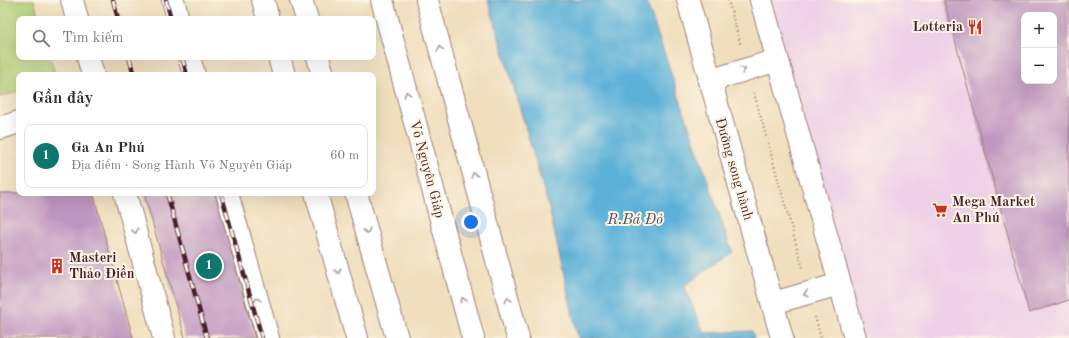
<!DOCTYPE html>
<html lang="vi">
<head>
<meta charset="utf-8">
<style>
	:root { --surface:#fff; --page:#f2f2f3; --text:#2b2b33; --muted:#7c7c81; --line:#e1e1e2; --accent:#0f766e }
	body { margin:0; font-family:"Old Standard TT",serif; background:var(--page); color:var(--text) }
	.controls { position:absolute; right:12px; top:12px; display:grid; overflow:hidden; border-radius:8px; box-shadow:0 4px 16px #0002 }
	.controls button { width:36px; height:36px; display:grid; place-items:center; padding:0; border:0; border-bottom:1px solid var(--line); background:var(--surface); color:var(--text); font:20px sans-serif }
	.you { position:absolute; left:471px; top:222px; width:14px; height:14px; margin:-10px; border:3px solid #fff; border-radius:50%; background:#1a73e8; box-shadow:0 0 0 6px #1a73e833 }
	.badge { display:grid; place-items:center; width:26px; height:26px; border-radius:50%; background:var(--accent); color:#fff; font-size:13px; font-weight:700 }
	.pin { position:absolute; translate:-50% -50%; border:2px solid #fff; box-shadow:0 1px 4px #0006 }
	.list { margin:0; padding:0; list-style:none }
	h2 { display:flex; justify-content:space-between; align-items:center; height:52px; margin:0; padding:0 16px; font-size:17px }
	h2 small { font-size:13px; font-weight:400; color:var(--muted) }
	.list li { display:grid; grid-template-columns:26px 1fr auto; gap:12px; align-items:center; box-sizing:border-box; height:64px; margin:0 8px 8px; padding:0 8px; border:1px solid var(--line); border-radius:8px }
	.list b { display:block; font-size:15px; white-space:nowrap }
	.list p { margin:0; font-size:13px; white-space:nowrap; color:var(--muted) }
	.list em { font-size:13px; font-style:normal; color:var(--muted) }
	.icon { flex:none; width:22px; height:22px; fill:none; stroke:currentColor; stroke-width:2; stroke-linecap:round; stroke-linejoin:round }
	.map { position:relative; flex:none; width:1069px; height:338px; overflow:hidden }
	.search { position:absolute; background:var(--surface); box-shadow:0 4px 16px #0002; left:16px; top:16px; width:360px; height:44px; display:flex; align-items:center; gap:10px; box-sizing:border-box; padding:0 14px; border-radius:8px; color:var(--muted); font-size:15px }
	.panel { position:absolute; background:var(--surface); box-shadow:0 4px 16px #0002; left:16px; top:72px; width:360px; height:124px; border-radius:8px }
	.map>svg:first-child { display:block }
	.built { fill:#eed0e7; fill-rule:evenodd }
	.green { fill:#b1cd74; stroke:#7e7650 }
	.water { fill:#5cb1d8; stroke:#536882 }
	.building { fill:#bf96c0; fill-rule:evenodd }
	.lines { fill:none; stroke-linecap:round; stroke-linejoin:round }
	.minor-casing { stroke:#9d7e74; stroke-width:24 }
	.major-casing { stroke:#9d7e74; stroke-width:24 }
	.highway-casing { stroke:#9d7e74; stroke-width:24 }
	.path { stroke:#9d7e74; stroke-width:2.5; stroke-dasharray:1 3; stroke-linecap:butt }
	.minor { stroke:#fff; stroke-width:22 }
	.major { stroke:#fff; stroke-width:22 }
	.highway { stroke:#fff; stroke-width:22 }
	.rail-casing { stroke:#4a1f2b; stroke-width:4.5 }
	.rail { stroke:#fcf5e5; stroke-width:3; stroke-dasharray:9; stroke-linecap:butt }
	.oneway { stroke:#ae9aa0 }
	.labels { text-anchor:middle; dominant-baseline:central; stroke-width:4; stroke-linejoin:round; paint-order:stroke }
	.poi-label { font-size:14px; font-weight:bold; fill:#4a1f2b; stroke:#fcf5e5; text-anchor:start }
	.street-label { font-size:14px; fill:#4a1f2b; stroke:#fcf5e5 }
	.water-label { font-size:15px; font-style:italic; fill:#505268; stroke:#fcf5e5 }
</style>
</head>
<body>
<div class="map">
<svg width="1069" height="338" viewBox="0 0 1069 338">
	<rect width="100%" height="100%" fill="#fcf5e5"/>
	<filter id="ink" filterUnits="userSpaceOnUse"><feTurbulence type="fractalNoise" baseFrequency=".025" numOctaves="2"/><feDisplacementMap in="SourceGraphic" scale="8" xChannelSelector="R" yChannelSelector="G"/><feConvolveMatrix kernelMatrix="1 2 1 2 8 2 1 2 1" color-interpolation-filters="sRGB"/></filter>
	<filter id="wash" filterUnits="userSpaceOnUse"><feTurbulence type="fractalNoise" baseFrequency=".012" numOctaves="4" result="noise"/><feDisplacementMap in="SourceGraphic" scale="16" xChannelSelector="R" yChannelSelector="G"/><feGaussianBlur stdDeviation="0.9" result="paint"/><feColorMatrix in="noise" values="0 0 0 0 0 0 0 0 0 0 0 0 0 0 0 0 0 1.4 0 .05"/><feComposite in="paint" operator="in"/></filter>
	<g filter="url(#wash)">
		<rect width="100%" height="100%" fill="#f0debc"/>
		<!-- built -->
		<path class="built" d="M753,0H1069V338H846ZM1024,15H1054V81H1024Z"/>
		<!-- green -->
		<path class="green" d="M0,0H34L39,19H19V57H50L55,75H19V91L0,97Z"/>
		<!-- water -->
		<path class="water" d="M488,0H646L732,252L684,286L704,333L752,331L754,338H578L548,204Z"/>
		<g id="blocks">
			<!-- building -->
			<g class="building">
				<path d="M944,0H1069V300L1029,313ZM1024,15H1054V81H1024Z"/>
				<path d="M0,193H93L133,338H0Z"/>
				<path d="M144,193H215L255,338H185Z"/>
			</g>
		</g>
	</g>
	<g filter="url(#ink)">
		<use href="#blocks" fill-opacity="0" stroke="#9d7e74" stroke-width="1"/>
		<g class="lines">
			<!-- minor casing -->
			<g class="minor-casing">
				<g id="minor">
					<path d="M761,0L855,338"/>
					<path d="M709,81L777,60"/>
					<path d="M0,128L19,122"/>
					<path d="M773,303L840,284"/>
				</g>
			</g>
			<!-- major casing -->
			<g class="major-casing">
				<g id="major">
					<path d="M72,0L77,19"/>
					<path d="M173,0L178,19"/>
					<path d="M688,0L782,338"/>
					<path d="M88,57L93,75"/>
					<path d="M189,57L194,75"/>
					<path d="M125,193L164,338"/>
					<path d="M227,193L268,338"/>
				</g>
			</g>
			<!-- highway casing -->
			<g class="highway-casing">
				<g id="highway">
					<path d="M263,0L268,19"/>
					<path d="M301,0L307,19"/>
					<path d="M382,0L473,338"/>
					<path d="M427,0L518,338"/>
					<path d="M279,57L284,75"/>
					<path d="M318,57L323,75"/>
					<path d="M316,193L357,338"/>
					<path d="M356,193L397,338"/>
				</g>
			</g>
			<!-- path -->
			<g class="path">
				<path d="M728,0L741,46"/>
				<path d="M754,93L803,269"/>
				<path d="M815,317L821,338"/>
			</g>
			<!-- minor -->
			<use href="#minor" class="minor"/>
			<!-- major -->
			<use href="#major" class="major"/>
			<!-- highway -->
			<use href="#highway" class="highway"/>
			<!-- rail casing -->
			<g class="rail-casing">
				<g id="rail">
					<path d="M113,0L118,19"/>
					<path d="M166,0L171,19"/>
					<path d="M129,57L134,75"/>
					<path d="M182,57L187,75"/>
					<path d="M167,193L207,338"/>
					<path d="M221,193L262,338"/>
				</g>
			</g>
			<!-- rail -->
			<use href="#rail" class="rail"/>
		</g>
		<!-- one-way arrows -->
		<defs><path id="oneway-chevron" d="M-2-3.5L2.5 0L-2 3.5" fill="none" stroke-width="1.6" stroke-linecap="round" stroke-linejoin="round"/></defs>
		<g class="oneway">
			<use href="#oneway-chevron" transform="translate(440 49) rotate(-105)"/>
			<use href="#oneway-chevron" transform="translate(743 70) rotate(-17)"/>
			<use href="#oneway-chevron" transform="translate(407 94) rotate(-105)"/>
			<use href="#oneway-chevron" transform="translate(474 175) rotate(-105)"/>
			<use href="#oneway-chevron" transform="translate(135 231) rotate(75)"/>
			<use href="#oneway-chevron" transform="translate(367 231) rotate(74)"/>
			<use href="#oneway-chevron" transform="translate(338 271) rotate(75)"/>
			<use href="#oneway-chevron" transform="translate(806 294) rotate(164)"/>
			<use href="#oneway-chevron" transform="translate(257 300) rotate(-106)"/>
			<use href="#oneway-chevron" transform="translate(463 300) rotate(-105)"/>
			<use href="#oneway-chevron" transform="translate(508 300) rotate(-105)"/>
		</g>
	</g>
	<!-- icons -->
	<defs>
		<g id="restaurant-bare" transform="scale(1.2)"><path d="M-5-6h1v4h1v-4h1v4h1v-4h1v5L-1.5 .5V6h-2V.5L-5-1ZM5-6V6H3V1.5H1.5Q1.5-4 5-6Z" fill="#c8321e" stroke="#fcf5e5" stroke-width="2.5" paint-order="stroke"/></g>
		<g id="supermarket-bare" transform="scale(1.2)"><path d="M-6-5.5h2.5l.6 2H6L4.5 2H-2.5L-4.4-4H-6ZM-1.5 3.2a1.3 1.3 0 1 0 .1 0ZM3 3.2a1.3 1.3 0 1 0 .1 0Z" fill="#c8321e" stroke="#fcf5e5" stroke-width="2.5" paint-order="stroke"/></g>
		<g id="building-bare" transform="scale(1.2)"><path d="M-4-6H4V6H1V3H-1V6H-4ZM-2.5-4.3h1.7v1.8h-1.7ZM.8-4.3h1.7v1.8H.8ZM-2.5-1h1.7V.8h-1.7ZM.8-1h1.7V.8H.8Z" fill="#c8321e" stroke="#fcf5e5" stroke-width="2.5" paint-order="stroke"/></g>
	</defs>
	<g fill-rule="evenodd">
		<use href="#restaurant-bare" x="975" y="27"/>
		<use href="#supermarket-bare" x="940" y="210"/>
		<use href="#building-bare" x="57" y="266"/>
	</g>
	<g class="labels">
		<!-- poi labels -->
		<g class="poi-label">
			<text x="963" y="27" text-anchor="end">Lotteria</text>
			<text x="952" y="202">Mega Market<tspan x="952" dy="16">An Phú</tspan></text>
			<text x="69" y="258">Masteri<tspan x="69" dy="16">Thảo Điền</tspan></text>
		</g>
		<!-- street labels -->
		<g class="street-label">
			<text transform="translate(427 169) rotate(75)">Võ Nguyên Giáp</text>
			<text transform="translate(734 169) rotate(74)">Đường song hành</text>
		</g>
		<!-- water labels -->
		<g class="water-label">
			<text x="635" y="220">R.Bá Đỏ</text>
		</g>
	</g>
</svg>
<div class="controls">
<button>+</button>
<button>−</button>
</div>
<div class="you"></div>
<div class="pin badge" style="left:209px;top:266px">1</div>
<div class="search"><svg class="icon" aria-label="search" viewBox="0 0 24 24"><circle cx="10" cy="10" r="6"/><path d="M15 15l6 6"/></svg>Tìm kiếm</div>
<section class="panel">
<h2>Gần đây<small></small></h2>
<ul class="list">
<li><span class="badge">1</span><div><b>Ga An Phú</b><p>Địa điểm · Song Hành Võ Nguyên Giáp</p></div><em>60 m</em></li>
</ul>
</section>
</div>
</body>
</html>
